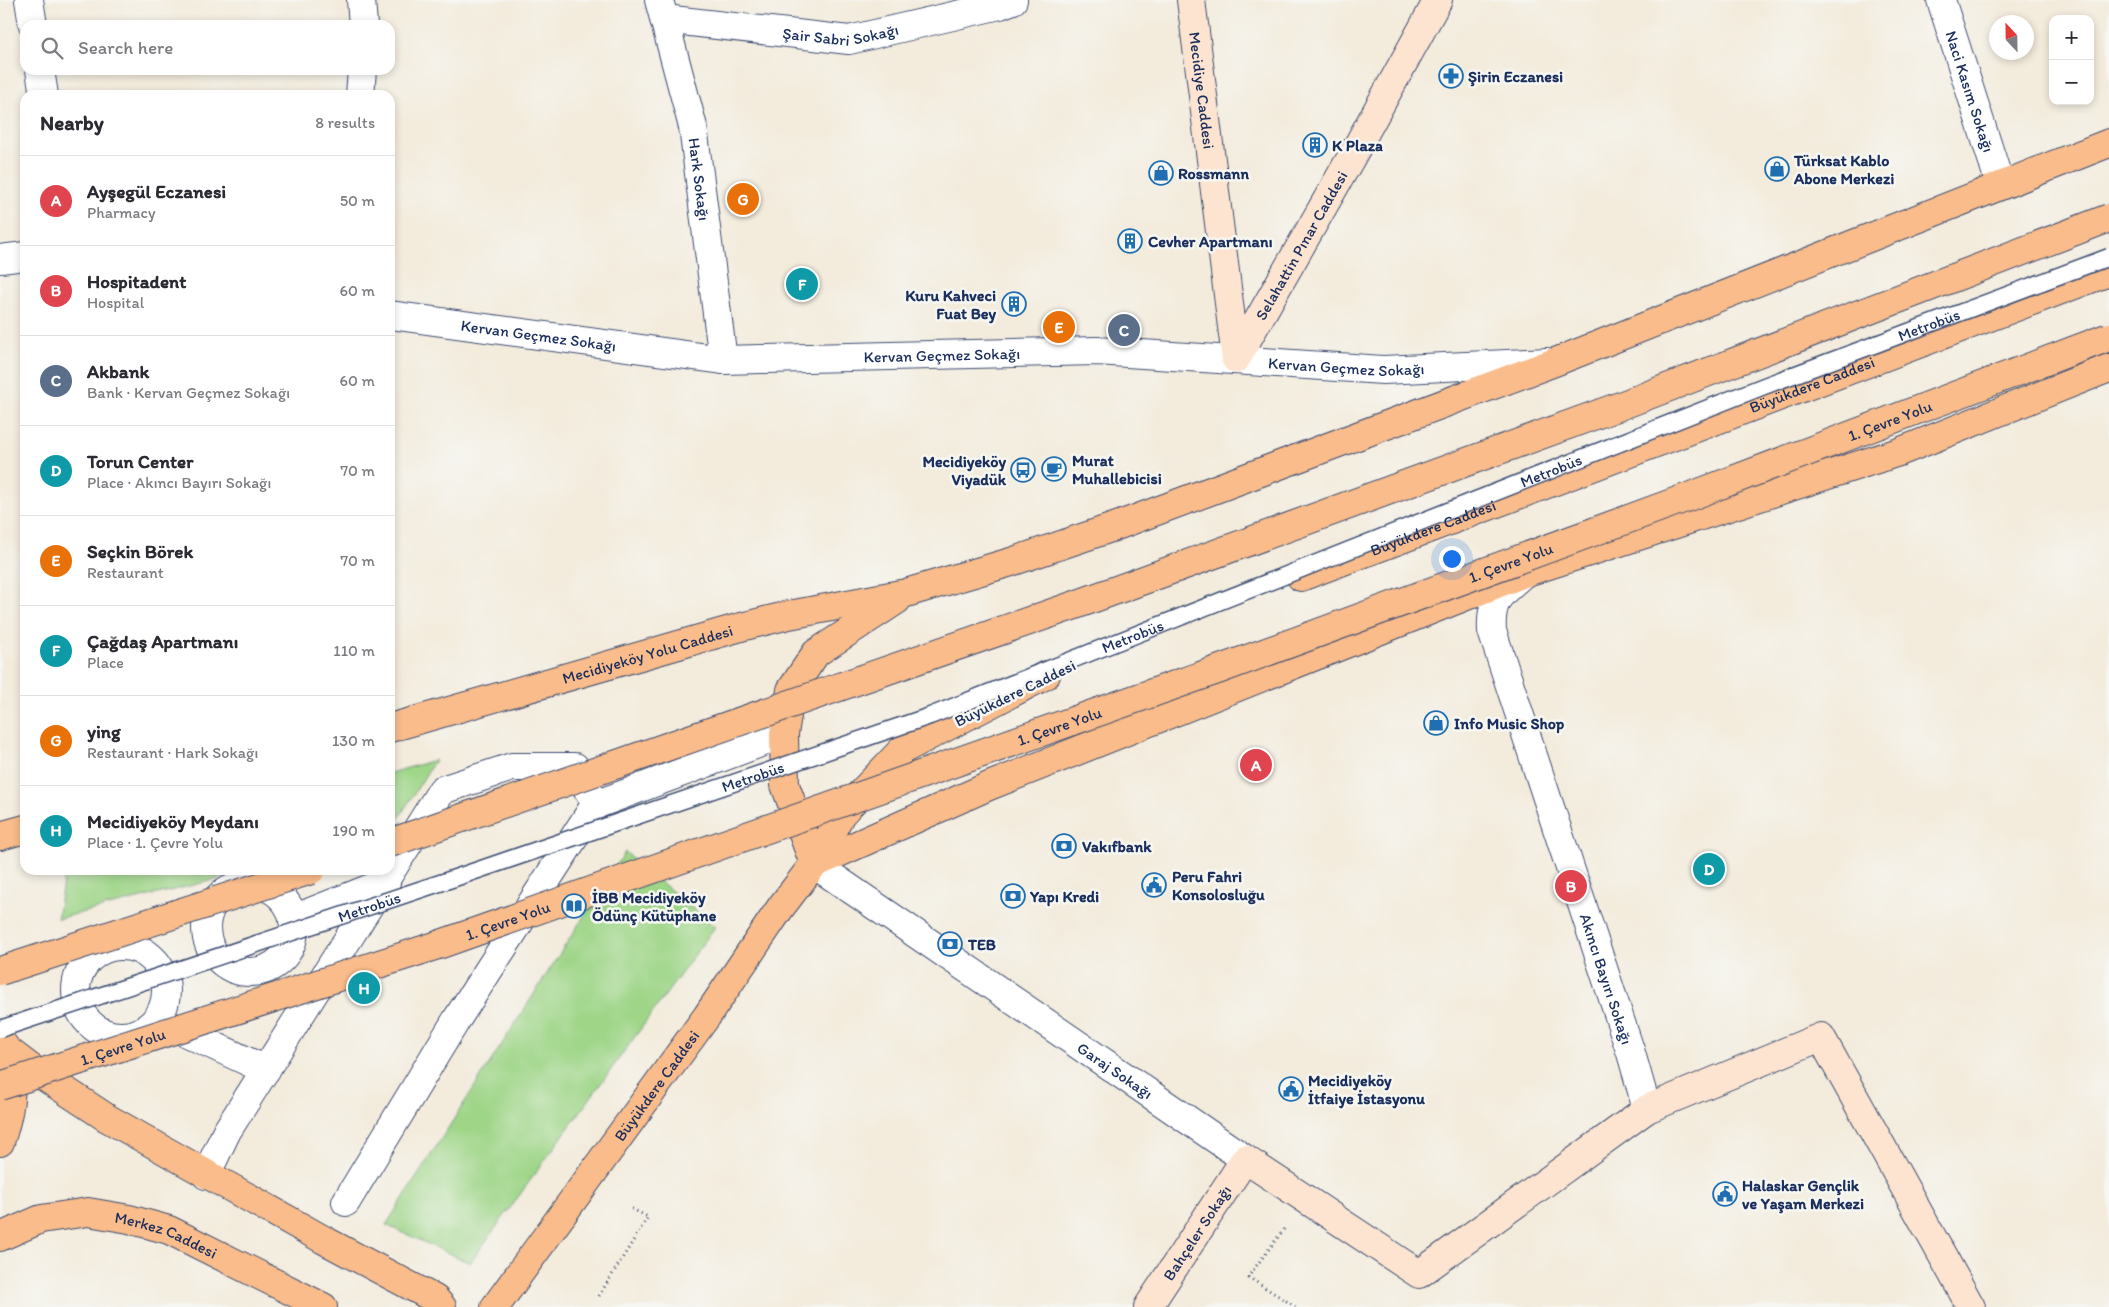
<!DOCTYPE html>
<html lang="en">
<head>
<meta charset="utf-8">
<style>
	:root { --surface:#fff; --page:#f2f2f3; --text:#2b2b33; --muted:#7c7c81; --line:#e1e1e2; --accent:#1f6fb2 }
	body { margin:0; font-family:Itim,sans-serif; background:var(--page); color:var(--text) }
	.controls { position:absolute; right:15px; top:15px; display:grid; overflow:hidden; border-radius:10px; box-shadow:0 2px 8px #0003 }
	.controls button { width:45px; height:45px; display:grid; place-items:center; padding:0; border:0; border-bottom:1px solid var(--line); background:var(--surface); color:var(--text); font:25px sans-serif }
	.compass { position:absolute; left:1989px; top:15px; width:45px; height:45px; border-radius:50%; background:var(--surface); box-shadow:0 2px 8px #0003; rotate:338deg }
	.you { position:absolute; left:1451px; top:558px; width:18px; height:18px; margin:-12px; border:4px solid #fff; border-radius:50%; background:#1a73e8; box-shadow:0 0 0 8px #1a73e833 }
	.badge { display:grid; place-items:center; width:32px; height:32px; border-radius:50%; background:var(--accent); color:#fff; font-size:16px; font-weight:700 }
	.pin { position:absolute; translate:-50% -50%; border:2px solid #fff; box-shadow:0 1px 5px #0006 }
	.list { margin:0; padding:0; list-style:none }
	h2 { display:flex; justify-content:space-between; align-items:center; height:65px; margin:0; padding:0 20px; font-size:21px }
	h2 small { font-size:16px; font-weight:400; color:var(--muted) }
	.list li { display:grid; grid-template-columns:32px 1fr auto; gap:15px; align-items:center; box-sizing:border-box; height:90px; padding:0 20px; border-top:1px solid var(--line) }
	.list b { display:block; font-size:19px; white-space:nowrap }
	.list p { margin:0; font-size:16px; white-space:nowrap; color:var(--muted) }
	.list em { font-size:16px; font-style:normal; color:var(--muted) }
	.icon { flex:none; width:28px; height:28px; fill:none; stroke:currentColor; stroke-width:2; stroke-linecap:round; stroke-linejoin:round }
	.map { position:relative; flex:none; width:2109px; height:1307px; overflow:hidden }
	.search { position:absolute; background:var(--surface); box-shadow:0 2px 8px #0003; left:20px; top:20px; width:375px; height:55px; display:flex; align-items:center; gap:12px; box-sizing:border-box; padding:0 18px; border-radius:15px; color:var(--muted); font-size:19px }
	.panel { position:absolute; background:var(--surface); box-shadow:0 2px 8px #0003; left:20px; top:90px; width:375px; height:785px; border-radius:15px }
	.map>svg:first-child { display:block }
	.green { fill:#9ed587; stroke:#5c8272 }
	.lines { fill:none; stroke-linecap:round; stroke-linejoin:round }
	.street-casing { stroke:#3b4b71; stroke-width:30 }
	.secondary-casing { stroke:#3b4b71; stroke-width:30 }
	.primary-casing { stroke:#3b4b71; stroke-width:30 }
	.path { stroke:#3b4b71; stroke-width:3; stroke-dasharray:1 4; stroke-linecap:butt }
	.street { stroke:#fff; stroke-width:28 }
	.secondary { stroke:#fde4d0; stroke-width:28 }
	.primary { stroke:#f9bc8a; stroke-width:28 }
	.lane-bridge-casing { stroke:#3b4b71; stroke-width:19; stroke-linecap:butt }
	.highway-bridge-casing { stroke:#3b4b71; stroke-width:30; stroke-linecap:butt }
	.lane-bridge { stroke:#fff; stroke-width:16 }
	.highway-bridge { stroke:#f9bc8a; stroke-width:28 }
	.labels { text-anchor:middle; dominant-baseline:central; stroke-width:5; stroke-linejoin:round; paint-order:stroke }
	.street-label { font-size:16px; fill:#1b2f5e; stroke:#f6f6f2 }
	.poi-label { font-size:16px; font-weight:bold; fill:#1b2f5e; stroke:#f6f6f2; text-anchor:start }
</style>
</head>
<body>
<div class="map">
<svg width="2109" height="1307" viewBox="0 0 2109 1307">
	<rect width="100%" height="100%" fill="#f6f6f2"/>
	<filter id="ink" filterUnits="userSpaceOnUse"><feTurbulence type="fractalNoise" baseFrequency=".02" numOctaves="2"/><feDisplacementMap in="SourceGraphic" scale="10" xChannelSelector="R" yChannelSelector="G"/><feConvolveMatrix kernelMatrix="1 2 1 2 8 2 1 2 1" color-interpolation-filters="sRGB"/></filter>
	<filter id="wash" filterUnits="userSpaceOnUse"><feTurbulence type="fractalNoise" baseFrequency=".0096" numOctaves="4" result="noise"/><feDisplacementMap in="SourceGraphic" scale="20" xChannelSelector="R" yChannelSelector="G"/><feGaussianBlur stdDeviation="1.12" result="paint"/><feColorMatrix in="noise" values="0 0 0 0 0 0 0 0 0 0 0 0 0 0 0 0 0 1.4 0 .05"/><feComposite in="paint" operator="in"/></filter>
	<g filter="url(#wash)">
		<rect width="100%" height="100%" fill="#f3ebdb"/>
		<!-- green -->
		<g class="green">
			<path d="M435,760L390,832V773Z"/>
			<path d="M625,852L715,927L470,1263L386,1225Z"/>
			<path d="M65,870H254L57,919Z"/>
		</g>
	</g>
	<g filter="url(#ink)">
		<g class="lines">
			<!-- street casing -->
			<g class="street-casing">
				<g id="street">
					<path d="M29,0L33,25"/>
					<path d="M361,0L363,25"/>
					<path id="s1" d="M659,0L693,127L723,360"/>
					<path id="s2" d="M1941,0L2000,184"/>
					<path id="s3" d="M664,19L849,40L1000,5L1013,0"/>
					<path d="M40,70L44,95"/>
					<path d="M360,95L362,70"/>
					<path d="M0,259L25,256"/>
					<path id="s4" d="M390,315L723,360L1097,351L1383,370L1547,362"/>
					<path id="s5" d="M1523,574C1500,594 1490,599 1492,631L1631,1053L1647,1109"/>
					<path id="s6" d="M814,864L1245,1159"/>
					<circle cx="250" cy="928" r="44"/>
					<path d="M293,919L386,882"/>
					<circle cx="121" cy="991" r="45"/>
					<path d="M163,1022L266,1070"/>
					<path d="M206,1175L227,1131L442,790L512,767H575L589,792"/>
					<path d="M346,1202L457,1019L595,805L784,734"/>
				</g>
			</g>
			<!-- secondary casing -->
			<g class="secondary-casing">
				<g id="secondary">
					<path id="s7" d="M1191,0L1236,359"/>
					<path id="s8" d="M1236,359L1352,156L1438,0"/>
					<path id="s9" d="M1148,1307L1245,1159L1419,1274L1647,1109L1821,1037L1971,1307"/>
				</g>
			</g>
			<!-- primary casing -->
			<g class="primary-casing">
				<g id="primary">
					<path id="s10" d="M1301,577L2109,272"/>
					<path id="s11" d="M390,728L741,627L789,615L906,593L1011,562L1114,527L1555,362L2109,143"/>
					<path d="M0,836L25,829"/>
					<path d="M814,864L989,786L1524,573L1899,452L2109,368"/>
					<path d="M814,864L785,785L784,734L791,690L816,653L897,600"/>
					<path d="M0,1040L7,1050L28,1066L107,1118L324,1240L435,1299L442,1307"/>
					<path d="M0,1142C10,1112 13,1092 9,1060"/>
					<path id="s12" d="M0,1237L41,1219L88,1212L129,1219L169,1230L323,1307"/>
					<path id="s13" d="M495,1307L707,1016L781,907L814,864L841,814L902,750L1046,675"/>
				</g>
			</g>
			<!-- path -->
			<g class="path">
				<path d="M1284,1229L1248,1277L1296,1307"/>
				<path d="M599,1296L648,1217L630,1208"/>
			</g>
			<!-- street -->
			<use href="#street" class="street"/>
			<!-- secondary -->
			<use href="#secondary" class="secondary"/>
			<!-- primary -->
			<use href="#primary" class="primary"/>
			<!-- lane-bridge casing -->
			<g class="lane-bridge-casing">
				<g id="lane-bridge">
					<path id="s14" d="M0,1029L446,881L930,716L1764,386L2109,257"/>
				</g>
			</g>
			<!-- highway-bridge casing -->
			<g class="highway-bridge-casing">
				<g id="highway-bridge">
					<path d="M390,843L1078,604L1620,406L2109,218"/>
					<path d="M0,971L311,870"/>
					<path id="s15" d="M0,1086L438,945L1223,668L1691,496L2109,337"/>
				</g>
			</g>
			<!-- lane-bridge -->
			<use href="#lane-bridge" class="lane-bridge"/>
			<!-- highway-bridge -->
			<use href="#highway-bridge" class="highway-bridge"/>
		</g>
	</g>
	<!-- icons -->
	<defs>
		<g id="pharmacy-ring" transform="scale(1.25)"><circle r="9.5" fill="#f6f6f2" stroke="#1f6fb2" stroke-width="1.5"/><path d="M-2-6h4v4h4v4h-4v4h-4v-4h-4v-4h4Z" fill="#1f6fb2"/></g>
		<g id="building-ring" transform="scale(1.25)"><circle r="9.5" fill="#f6f6f2" stroke="#1f6fb2" stroke-width="1.5"/><path d="M-4-6H4V6H1V3H-1V6H-4ZM-2.5-4.3h1.7v1.8h-1.7ZM.8-4.3h1.7v1.8H.8ZM-2.5-1h1.7V.8h-1.7ZM.8-1h1.7V.8H.8Z" fill="#1f6fb2"/></g>
		<g id="shop-ring" transform="scale(1.25)"><circle r="9.5" fill="#f6f6f2" stroke="#1f6fb2" stroke-width="1.5"/><path d="M-5-2.5h2.3a2.7 3.5 0 0 1 5.4 0H5L5.5 6h-11ZM-1.5-2.5h3a1.5 2.3 0 0 0-3 0Z" fill="#1f6fb2"/></g>
		<g id="cafe-ring" transform="scale(1.25)"><circle r="9.5" fill="#f6f6f2" stroke="#1f6fb2" stroke-width="1.5"/><path d="M-5.5-4.5H6V0H3Q3 3.5 0 3.5H-2.5Q-5.5 3.5-5.5 0ZM3-3.2v2h1.7v-2ZM-6 4.5H4V6H-6Z" fill="#1f6fb2"/></g>
		<g id="bus-ring" transform="scale(1.25)"><circle r="9.5" fill="#f6f6f2" stroke="#1f6fb2" stroke-width="1.5"/><path d="M-5-6H5V4H4V6H2V4H-2V6H-4V4H-5ZM-3.5-4V0h7V-4ZM-3.5 1.2v1.5H-2V1.2ZM2 1.2v1.5H3.5V1.2Z" fill="#1f6fb2"/></g>
		<g id="bank-ring" transform="scale(1.25)"><circle r="9.5" fill="#f6f6f2" stroke="#1f6fb2" stroke-width="1.5"/><path d="M-6-4H6V4H-6ZM0-2.3a2.3 2.3 0 1 0 0 4.6a2.3 2.3 0 1 0 0-4.6Z" fill="#1f6fb2"/></g>
		<g id="civic-ring" transform="scale(1.25)"><circle r="9.5" fill="#f6f6f2" stroke="#1f6fb2" stroke-width="1.5"/><path d="M-.6-6.5H3V-4.5H.6V-3L4-1V1h2V6H-6V1h2V-1L-.6-3ZM-1.2 2.5V6h2.4V2.5Z" fill="#1f6fb2"/></g>
		<g id="library-ring" transform="scale(1.25)"><circle r="9.5" fill="#f6f6f2" stroke="#1f6fb2" stroke-width="1.5"/><path d="M-6-4Q-3-5.5-.7-3.5V5Q-3 3-6 4ZM6-4Q3-5.5 .7-3.5V5Q3 3 6 4Z" fill="#1f6fb2"/></g>
	</defs>
	<g fill-rule="evenodd">
		<use href="#pharmacy-ring" x="1451" y="76"/>
		<use href="#building-ring" x="1315" y="145"/>
		<use href="#shop-ring" x="1777" y="169"/>
		<use href="#shop-ring" x="1161" y="173"/>
		<use href="#building-ring" x="1130" y="241"/>
		<use href="#building-ring" x="1014" y="304"/>
		<use href="#cafe-ring" x="1054" y="469"/>
		<use href="#bus-ring" x="1023" y="470"/>
		<use href="#shop-ring" x="1436" y="723"/>
		<use href="#bank-ring" x="1064" y="846"/>
		<use href="#civic-ring" x="1154" y="885"/>
		<use href="#bank-ring" x="1013" y="896"/>
		<use href="#library-ring" x="574" y="906"/>
		<use href="#bank-ring" x="950" y="944"/>
		<use href="#civic-ring" x="1291" y="1089"/>
		<use href="#civic-ring" x="1725" y="1194"/>
	</g>
	<g class="labels">
		<!-- street labels -->
		<g class="street-label">
			<text stroke="none"><textPath href="#s3" startOffset="178">Şair Sabri Sokağı</textPath></text>
			<text stroke="none"><textPath href="#s7" startOffset="91">Mecidiye Caddesi</textPath></text>
			<text stroke="none"><textPath href="#s2" startOffset="96">Naci Kasım Sokağı</textPath></text>
			<text stroke="none"><textPath href="#s1" startOffset="184">Hark Sokağı</textPath></text>
			<text stroke="none"><textPath href="#s8" startOffset="131">Selahattin Pınar Caddesi</textPath></text>
			<text stroke="none"><textPath href="#s14" startOffset="2054">Metrobüs</textPath></text>
			<text stroke="none"><textPath href="#s4" startOffset="150">Kervan Geçmez Sokağı</textPath></text>
			<text stroke="none"><textPath href="#s4" startOffset="555">Kervan Geçmez Sokağı</textPath></text>
			<text stroke="none"><textPath href="#s4" startOffset="960">Kervan Geçmez Sokağı</textPath></text>
			<text stroke="none"><textPath href="#s10" startOffset="546">Büyükdere Caddesi</textPath></text>
			<text stroke="none"><textPath href="#s15" startOffset="2004">1. Çevre Yolu</textPath></text>
			<text stroke="none"><textPath href="#s14" startOffset="1649">Metrobüs</textPath></text>
			<text stroke="none"><textPath href="#s10" startOffset="141">Büyükdere Caddesi</textPath></text>
			<text stroke="none"><textPath href="#s15" startOffset="1599">1. Çevre Yolu</textPath></text>
			<text stroke="none"><textPath href="#s14" startOffset="1199">Metrobüs</textPath></text>
			<text stroke="none"><textPath href="#s11" startOffset="268">Mecidiyeköy Yolu Caddesi</textPath></text>
			<text transform="translate(1015 693) rotate(-26)">Büyükdere Caddesi</text>
			<text stroke="none"><textPath href="#s15" startOffset="1119">1. Çevre Yolu</textPath></text>
			<text stroke="none"><textPath href="#s14" startOffset="794">Metrobüs</textPath></text>
			<text stroke="none"><textPath href="#s14" startOffset="389">Metrobüs</textPath></text>
			<text stroke="none"><textPath href="#s15" startOffset="534">1. Çevre Yolu</textPath></text>
			<text stroke="none"><textPath href="#s5" startOffset="435">Akıncı Bayırı Sokağı</textPath></text>
			<text stroke="none"><textPath href="#s15" startOffset="129">1. Çevre Yolu</textPath></text>
			<text stroke="none"><textPath href="#s6" startOffset="365">Garaj Sokağı</textPath></text>
			<text stroke="none"><textPath href="#s13" startOffset="274">Büyükdere Caddesi</textPath></text>
			<text stroke="none"><textPath href="#s9" startOffset="89">Bahçeler Sokağı</textPath></text>
			<text stroke="none"><textPath href="#s12" startOffset="174">Merkez Caddesi</textPath></text>
		</g>
		<!-- poi labels -->
		<g class="poi-label">
			<text x="1468" y="76">Şirin Eczanesi</text>
			<text x="1332" y="145">K Plaza</text>
			<text x="1794" y="160">Türksat Kablo<tspan x="1794" dy="18">Abone Merkezi</tspan></text>
			<text x="1178" y="173">Rossmann</text>
			<text x="1148" y="241">Cevher Apartmanı</text>
			<text x="996" y="295" text-anchor="end">Kuru Kahveci<tspan x="996" dy="18">Fuat Bey</tspan></text>
			<text x="1072" y="460">Murat<tspan x="1072" dy="18">Muhallebicisi</tspan></text>
			<text x="1006" y="461" text-anchor="end">Mecidiyeköy<tspan x="1006" dy="18">Viyadük</tspan></text>
			<text x="1454" y="723">Info Music Shop</text>
			<text x="1082" y="846">Vakıfbank</text>
			<text x="1172" y="876">Peru Fahri<tspan x="1172" dy="18">Konsolosluğu</tspan></text>
			<text x="1030" y="896">Yapı Kredi</text>
			<text x="592" y="897">İBB Mecidiyeköy<tspan x="592" dy="18">Ödünç Kütüphane</tspan></text>
			<text x="968" y="944">TEB</text>
			<text x="1308" y="1080">Mecidiyeköy<tspan x="1308" dy="18">İtfaiye İstasyonu</tspan></text>
			<text x="1742" y="1185">Halaskar Gençlik<tspan x="1742" dy="18">ve Yaşam Merkezi</tspan></text>
		</g>
	</g>
</svg>
<div class="controls">
<button>+</button>
<button>−</button>
</div>
<svg class="compass" viewBox="-18 -18 36 36"><path d="M0-13l5 13h-10z" fill="#e53935"/><path d="M0 13l5-13h-10z" fill="#7c7c81"/></svg>
<div class="you"></div>
<div class="pin badge" style="left:1256px;top:765px;background:#e0444e">A</div>
<div class="pin badge" style="left:1571px;top:886px;background:#e0444e">B</div>
<div class="pin badge" style="left:1124px;top:330px;background:#5c6f8a">C</div>
<div class="pin badge" style="left:1709px;top:869px;background:#0f9aa8">D</div>
<div class="pin badge" style="left:1059px;top:327px;background:#e8710a">E</div>
<div class="pin badge" style="left:802px;top:284px;background:#0f9aa8">F</div>
<div class="pin badge" style="left:743px;top:199px;background:#e8710a">G</div>
<div class="pin badge" style="left:364px;top:988px;background:#0f9aa8">H</div>
<div class="search"><svg class="icon" aria-label="search" viewBox="0 0 24 24"><circle cx="10" cy="10" r="6"/><path d="M15 15l6 6"/></svg>Search here</div>
<section class="panel">
<h2>Nearby<small>8 results</small></h2>
<ul class="list">
<li><span class="badge" style="background:#e0444e">A</span><div><b>Ayşegül Eczanesi</b><p>Pharmacy</p></div><em>50 m</em></li>
<li><span class="badge" style="background:#e0444e">B</span><div><b>Hospitadent</b><p>Hospital</p></div><em>60 m</em></li>
<li><span class="badge" style="background:#5c6f8a">C</span><div><b>Akbank</b><p>Bank · Kervan Geçmez Sokağı</p></div><em>60 m</em></li>
<li><span class="badge" style="background:#0f9aa8">D</span><div><b>Torun Center</b><p>Place · Akıncı Bayırı Sokağı</p></div><em>70 m</em></li>
<li><span class="badge" style="background:#e8710a">E</span><div><b>Seçkin Börek</b><p>Restaurant</p></div><em>70 m</em></li>
<li><span class="badge" style="background:#0f9aa8">F</span><div><b>Çağdaş Apartmanı</b><p>Place</p></div><em>110 m</em></li>
<li><span class="badge" style="background:#e8710a">G</span><div><b>ying</b><p>Restaurant · Hark Sokağı</p></div><em>130 m</em></li>
<li><span class="badge" style="background:#0f9aa8">H</span><div><b>Mecidiyeköy Meydanı</b><p>Place · 1. Çevre Yolu</p></div><em>190 m</em></li>
</ul>
</section>
</div>
</body>
</html>
